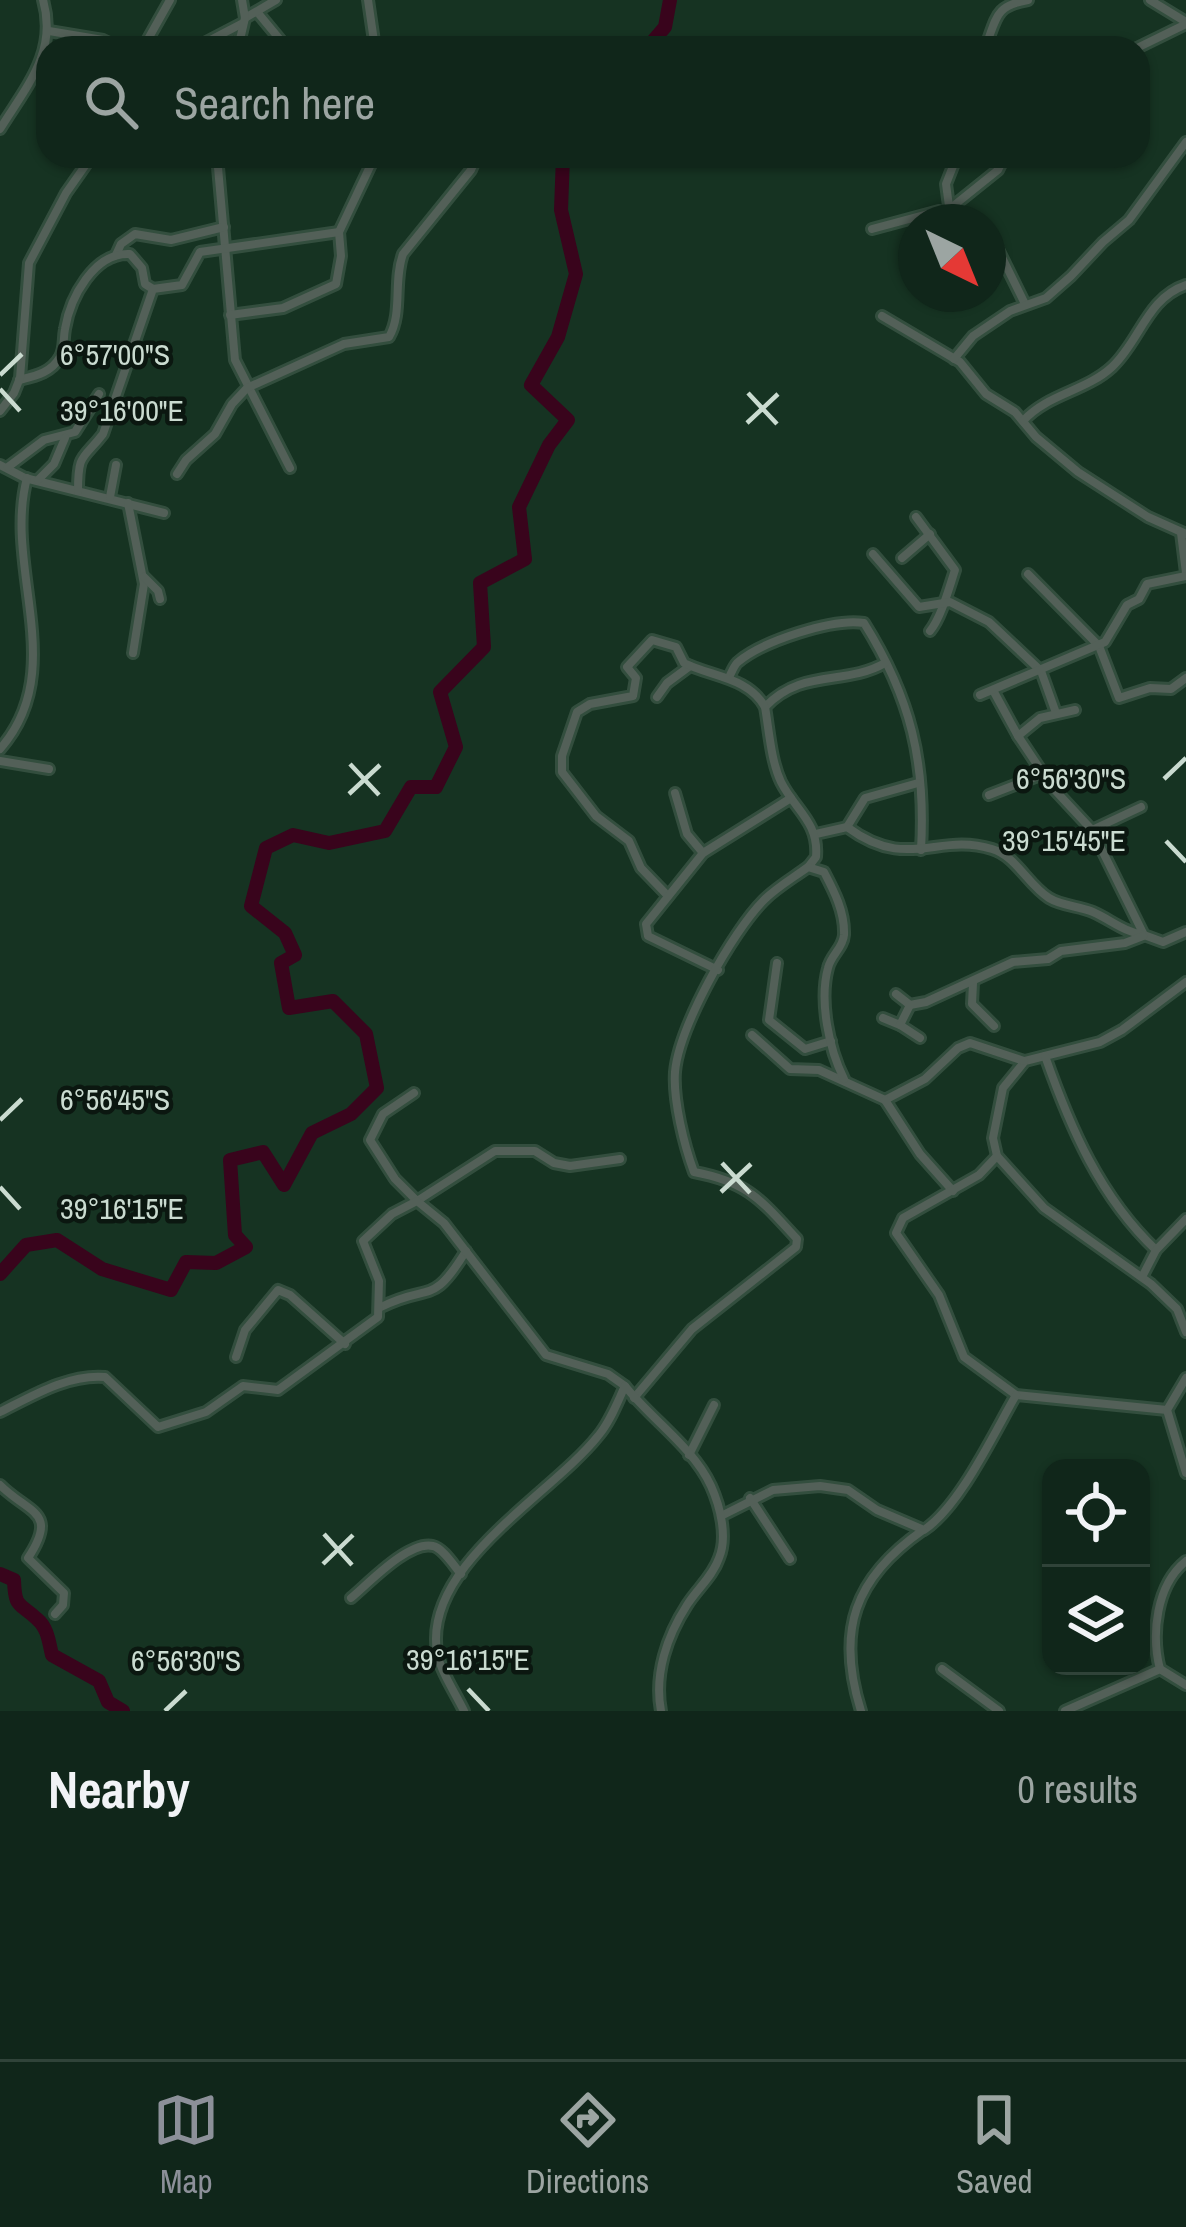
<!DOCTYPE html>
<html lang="en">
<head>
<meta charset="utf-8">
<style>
	:root { --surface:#10261a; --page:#192e23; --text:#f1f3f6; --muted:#9ca5a2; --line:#304339; --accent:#8c9099 }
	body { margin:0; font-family:"Archivo Narrow",sans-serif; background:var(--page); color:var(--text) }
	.controls { position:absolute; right:36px; bottom:36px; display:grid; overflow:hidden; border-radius:24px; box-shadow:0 3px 9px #0004 }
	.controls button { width:108px; height:108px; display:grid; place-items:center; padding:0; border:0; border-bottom:3px solid var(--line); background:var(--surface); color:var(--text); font:60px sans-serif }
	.compass { position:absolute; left:898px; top:204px; width:108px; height:108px; border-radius:50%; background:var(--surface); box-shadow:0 3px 9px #0004; rotate:137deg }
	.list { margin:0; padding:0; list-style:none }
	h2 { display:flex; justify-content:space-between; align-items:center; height:156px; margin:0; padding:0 48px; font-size:51px }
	h2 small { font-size:39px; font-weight:400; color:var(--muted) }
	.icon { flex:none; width:66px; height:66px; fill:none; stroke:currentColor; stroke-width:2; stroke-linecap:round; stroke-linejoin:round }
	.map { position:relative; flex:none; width:1186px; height:1711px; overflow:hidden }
	.search { position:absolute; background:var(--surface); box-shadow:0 3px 9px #0004; left:36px; right:36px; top:36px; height:132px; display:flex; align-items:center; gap:30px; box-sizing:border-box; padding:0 42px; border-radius:36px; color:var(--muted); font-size:45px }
	.sheet { height:348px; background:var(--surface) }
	nav { display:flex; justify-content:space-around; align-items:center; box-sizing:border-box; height:168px; border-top:3px solid var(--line); background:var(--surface); font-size:33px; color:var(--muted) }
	nav a { display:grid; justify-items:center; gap:6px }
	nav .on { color:var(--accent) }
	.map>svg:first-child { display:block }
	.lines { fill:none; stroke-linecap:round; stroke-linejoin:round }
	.river { stroke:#39041c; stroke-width:14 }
	.minor-casing { stroke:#334e3e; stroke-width:14 }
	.minor { stroke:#536058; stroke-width:8 }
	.ticks { fill:none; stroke:#cadbd0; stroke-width:4.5 }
	.ticks-label { font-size:30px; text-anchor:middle; fill:#cadbd0; stroke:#0b1710; stroke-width:9; stroke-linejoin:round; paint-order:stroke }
</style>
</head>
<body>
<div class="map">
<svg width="1186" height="1711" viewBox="0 0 1186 1711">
	<rect width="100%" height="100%" fill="#163322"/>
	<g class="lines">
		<!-- river -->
		<g class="river">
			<path d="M647,48L665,27L670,0"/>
			<path d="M0,1274L26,1245L57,1240L102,1269L171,1290L186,1262L216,1263L246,1247L235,1235L230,1160L263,1152L284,1185L312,1133L351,1114L377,1088L366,1034L333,1001L289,1008L281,963L295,955L285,933L251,906L266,848L293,835L329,843L385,831L411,787H436L456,747L440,692L484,647L480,583L525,559L519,507L549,445L568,420L531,385L558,337L576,274L561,210L563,156"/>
			<path d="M0,1574L14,1580C15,1609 19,1602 37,1619C48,1628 49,1643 52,1655L99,1681L108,1702L123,1711"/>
		</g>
		<!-- minor casing -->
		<g class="minor-casing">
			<g id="minor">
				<path d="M368,0L375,48"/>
				<path d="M1150,0L1186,22"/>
				<path d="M258,13L287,48"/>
				<path d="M245,18L276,0"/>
				<path d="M49,31L103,40L120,48"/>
				<path d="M143,48L170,0"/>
				<path d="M195,48L243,23"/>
				<path d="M238,48L245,18L242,0"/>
				<path d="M985,48C997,18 994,6 1028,0"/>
				<path d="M1137,48L1186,24"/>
				<path d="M0,129C26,87 58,52 43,0"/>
				<path d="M217,156L235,360L290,468"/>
				<path d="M949,206L946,184L957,156"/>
				<path d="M947,211L998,170L1005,156"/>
				<path d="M872,229L939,211L978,222"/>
				<path d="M988,229L1025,304"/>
				<path d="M116,255L121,244L135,234L171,240L224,227"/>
				<path d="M230,315L283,308L336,284L341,256L339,232L375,156"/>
				<path d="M882,316L960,362L986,394L1015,412L1036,437L1078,472L1148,517L1186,534"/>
				<path d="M954,359L973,336L1010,311L1046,298L1071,276L1103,242L1129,220L1186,142"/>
				<path d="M19,380C35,376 51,373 60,357C65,348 63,339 65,329C70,298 94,252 130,254L142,268L145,284L153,289"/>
				<path d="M0,411L14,393L20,378L29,263L66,193L92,156"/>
				<path d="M1024,420C1048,394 1086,391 1112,367C1140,341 1147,298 1186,285"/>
				<path d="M0,465L25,478L164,513"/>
				<path d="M8,467L44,440L75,432L99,394"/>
				<path d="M177,474L186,460L215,434L232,404L247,388L344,344L389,337C403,313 393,281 403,254L471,170L477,156"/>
				<path d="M38,480L54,464L65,438"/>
				<path d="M78,491C78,452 83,460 103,434L153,289L182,285L200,252L339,232"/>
				<path d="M110,497L116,465"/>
				<path d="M128,503L144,584L133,653"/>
				<path d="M916,517L955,570C949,588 941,618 930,631"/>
				<path d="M1181,533L1186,573"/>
				<path d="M873,554L919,607L950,602L989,622L1041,671L1056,713"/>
				<path d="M902,558L930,534"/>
				<path d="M1028,574L1099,646L1119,698L1150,688L1171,689L1186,678"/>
				<path d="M144,577L158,591L160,599"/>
				<path d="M729,678C730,675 735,664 738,662C763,641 833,618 864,623C911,698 926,762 921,850"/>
				<path d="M994,692L1018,736"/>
				<path d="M980,695L1105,642L1127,605L1139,599L1147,584L1186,576"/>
				<path d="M657,697L667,683L690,666"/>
				<path d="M765,707C802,668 845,686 885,663"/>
				<path d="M1075,710L1040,718L1018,736L1052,787L1092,830L1144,935L1163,942L1186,932"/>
				<path d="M0,749C70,670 3,568 27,478"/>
				<path d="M0,761L49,769"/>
				<path d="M675,793L687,834L703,853"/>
				<path d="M989,795L1043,774"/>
				<path d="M847,827L865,798L918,783"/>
				<path d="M1092,830L1141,807"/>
				<path d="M816,834L847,827C908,872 937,832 992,849C1016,856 1028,885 1049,898C1062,906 1079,906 1093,912C1111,920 1124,932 1144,935"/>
				<path d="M668,896L641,868L629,841L596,816L562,772V756L577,712L590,704L633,696L636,678L627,667L652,640L676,647L684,663C712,677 748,677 765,707C769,730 771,761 781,782C795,810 819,822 816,857L809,866"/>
				<path d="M777,963L769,1020L805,1049L831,1041"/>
				<path d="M718,970L648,936L646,924L703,853L791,798"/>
				<path d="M1186,982L1122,1030L1100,1042L1025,1061L1003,1088L993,1138L997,1156L1044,1208L1151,1284L1177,1309L1186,1332"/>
				<path d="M973,983L972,1004L994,1026"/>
				<path d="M896,994L910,1005L926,1002L1013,962L1048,959L1061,951L1125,943L1143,936"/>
				<path d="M883,1018L900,1025L910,1005"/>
				<path d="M900,1025L920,1038"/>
				<path d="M752,1035L790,1069L819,1070L885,1100L925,1079L958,1048L970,1043L1024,1061"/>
				<path d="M1045,1056C1070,1127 1100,1197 1156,1250"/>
				<path d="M414,1093L383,1114L370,1140L395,1179L417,1201L495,1151H535L554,1163L570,1166L620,1159"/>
				<path d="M885,1100L920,1154L953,1191"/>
				<path d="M997,1156L979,1175L903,1218L896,1233L939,1295L964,1357L1016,1395L1167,1410"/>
				<path d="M1142,1277L1156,1250L1186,1219"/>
				<path d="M381,1307C431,1282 431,1308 466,1251"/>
				<path d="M236,1357L245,1330L278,1290L290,1295L345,1344"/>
				<path d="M1186,1378L1167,1410L1186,1473"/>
				<path d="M634,1398L692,1329L796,1247L797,1239C761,1200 748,1182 694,1172C684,1145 673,1100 675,1072C679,1027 732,932 764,900C777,887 793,878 808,867L824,872C834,891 845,912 844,935C843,948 831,955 828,968C819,1001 829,1049 844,1079"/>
				<path d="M0,1412C32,1396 68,1374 105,1377L158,1427L206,1412L243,1386L278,1390L378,1317L379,1281L363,1241L392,1214L417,1201L444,1223L546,1355L608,1374L625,1386"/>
				<path d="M689,1455L714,1405"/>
				<path d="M0,1485C29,1514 59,1511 28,1558L64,1593L63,1605L55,1614"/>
				<path d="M750,1498L790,1559"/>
				<path d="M721,1516L773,1490L820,1486L848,1490L877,1510L924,1530C960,1506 994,1433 1016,1395"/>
				<path d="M351,1598C368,1584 409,1540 433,1546C443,1548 454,1566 461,1574"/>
				<path d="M942,1669L999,1711"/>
				<path d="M1160,1669C1151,1635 1156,1585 1186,1561"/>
				<path d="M464,1711C456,1694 440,1671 437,1652C423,1565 551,1495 598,1436C610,1422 617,1403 625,1386C651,1419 693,1447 711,1486C720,1506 728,1537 719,1558C713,1576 697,1589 687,1605C667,1636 654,1674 661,1711"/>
				<path d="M861,1711C836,1631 854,1578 923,1530"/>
				<path d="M1065,1711L1160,1669L1186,1685"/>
			</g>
		</g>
		<!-- minor -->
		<use href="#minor" class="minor"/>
	</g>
	<!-- ticks -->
	<path class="ticks" d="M0,375L22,354M0,389L20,411M748,393L777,424M747,423L778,394M350,764L379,795M1164,779L1186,758M349,794L380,765M1166,841L1186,862M0,1120L22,1099M722,1163L750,1193M0,1187L20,1209M721,1192L751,1164M324,1534L352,1565M323,1564L353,1535M468,1689L489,1711M165,1711L186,1691"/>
	<g class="ticks-label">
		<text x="115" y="365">6°57'00"S</text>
		<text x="122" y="421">39°16'00"E</text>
		<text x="1071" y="789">6°56'30"S</text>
		<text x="1064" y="851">39°15'45"E</text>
		<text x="115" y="1110">6°56'45"S</text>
		<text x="122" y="1219">39°16'15"E</text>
		<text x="468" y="1670">39°16'15"E</text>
		<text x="186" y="1671">6°56'30"S</text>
	</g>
</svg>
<div class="controls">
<button><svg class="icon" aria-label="locate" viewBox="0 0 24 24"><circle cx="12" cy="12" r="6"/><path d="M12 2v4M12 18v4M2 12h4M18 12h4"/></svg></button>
<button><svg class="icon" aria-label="layers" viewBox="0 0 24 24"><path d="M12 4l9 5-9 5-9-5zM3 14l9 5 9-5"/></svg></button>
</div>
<svg class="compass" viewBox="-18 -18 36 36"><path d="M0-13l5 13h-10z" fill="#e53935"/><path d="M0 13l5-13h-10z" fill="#9ca5a2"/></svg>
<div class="search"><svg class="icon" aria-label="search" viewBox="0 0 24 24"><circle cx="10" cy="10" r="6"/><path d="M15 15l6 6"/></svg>Search here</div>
</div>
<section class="sheet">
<h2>Nearby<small>0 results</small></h2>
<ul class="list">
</ul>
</section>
<nav>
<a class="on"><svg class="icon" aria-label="map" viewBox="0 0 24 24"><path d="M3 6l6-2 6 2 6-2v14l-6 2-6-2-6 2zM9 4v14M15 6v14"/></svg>Map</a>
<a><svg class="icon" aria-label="directions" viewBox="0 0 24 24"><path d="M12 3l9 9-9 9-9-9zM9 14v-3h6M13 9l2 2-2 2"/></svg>Directions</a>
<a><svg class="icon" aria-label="saved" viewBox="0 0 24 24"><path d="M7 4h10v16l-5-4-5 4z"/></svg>Saved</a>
</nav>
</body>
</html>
